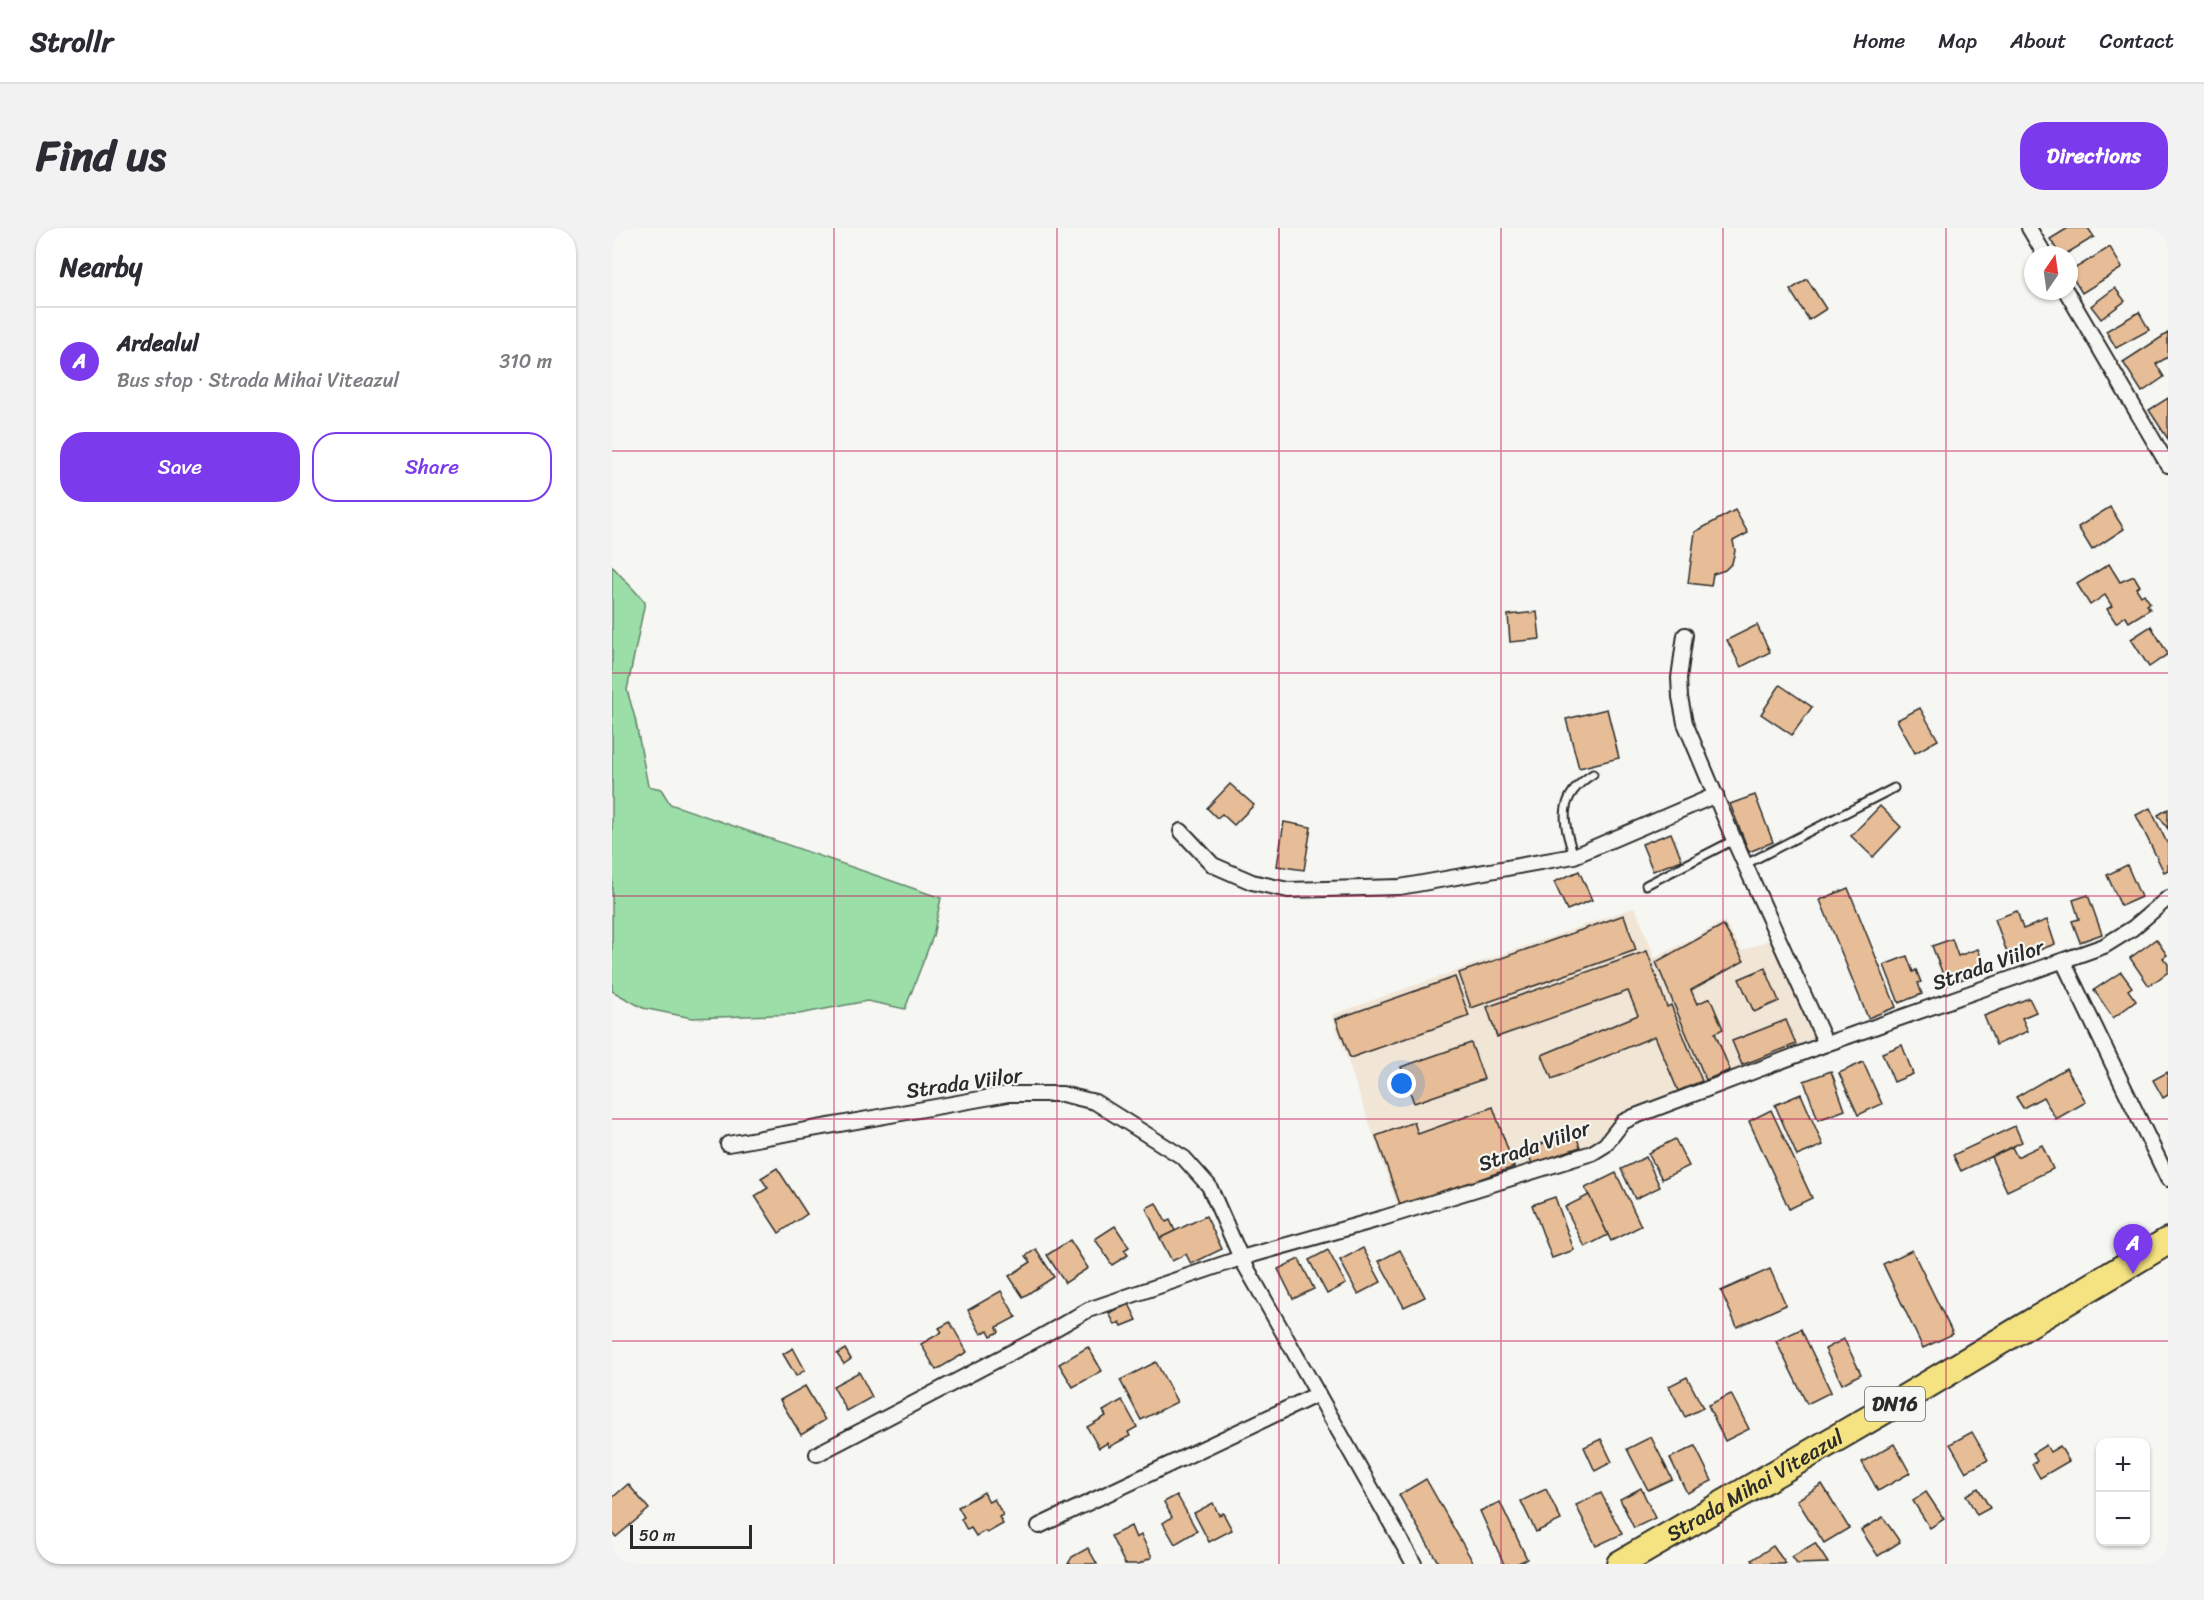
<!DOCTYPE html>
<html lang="en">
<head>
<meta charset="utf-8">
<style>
	:root { --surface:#fff; --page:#f2f2f3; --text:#2b2b33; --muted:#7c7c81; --line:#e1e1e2; --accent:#7c3aed }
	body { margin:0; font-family:Sriracha,sans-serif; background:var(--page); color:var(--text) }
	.controls { position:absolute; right:18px; bottom:18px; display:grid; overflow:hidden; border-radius:12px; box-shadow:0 2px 4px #0004 }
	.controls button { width:54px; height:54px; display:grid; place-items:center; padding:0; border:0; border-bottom:2px solid var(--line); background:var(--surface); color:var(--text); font:30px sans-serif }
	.compass { position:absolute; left:1412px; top:18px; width:54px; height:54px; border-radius:50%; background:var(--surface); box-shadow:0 2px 4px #0004; rotate:13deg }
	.scale { position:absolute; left:18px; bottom:15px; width:122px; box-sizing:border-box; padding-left:6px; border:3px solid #2b2b2b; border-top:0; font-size:16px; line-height:21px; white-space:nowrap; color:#2b2b2b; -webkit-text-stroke:4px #f6f6f2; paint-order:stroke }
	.you { position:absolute; left:790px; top:856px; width:21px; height:21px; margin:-15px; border:4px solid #fff; border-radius:50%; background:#1a73e8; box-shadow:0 0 0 9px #1a73e833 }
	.badge { display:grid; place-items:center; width:39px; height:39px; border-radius:50%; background:var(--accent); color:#fff; font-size:20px; font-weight:700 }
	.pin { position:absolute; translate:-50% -50px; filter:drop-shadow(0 2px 3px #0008) }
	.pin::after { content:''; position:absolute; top:32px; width:21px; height:18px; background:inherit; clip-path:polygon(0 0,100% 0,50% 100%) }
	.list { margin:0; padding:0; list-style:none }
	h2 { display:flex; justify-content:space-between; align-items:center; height:78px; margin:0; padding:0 24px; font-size:26px }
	h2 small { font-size:20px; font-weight:400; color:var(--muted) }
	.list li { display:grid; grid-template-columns:39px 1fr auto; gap:18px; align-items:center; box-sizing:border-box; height:108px; padding:0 24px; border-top:2px solid var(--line) }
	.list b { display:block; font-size:22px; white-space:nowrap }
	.list p { margin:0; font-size:20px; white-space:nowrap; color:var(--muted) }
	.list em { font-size:20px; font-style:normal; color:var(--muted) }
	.actions { display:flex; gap:12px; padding:18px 24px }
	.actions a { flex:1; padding:14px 0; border:2px solid var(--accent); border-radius:24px; text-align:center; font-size:21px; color:var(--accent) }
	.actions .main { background:var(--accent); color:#fff }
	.map { position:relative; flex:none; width:1556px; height:1336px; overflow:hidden; border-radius:24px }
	header { display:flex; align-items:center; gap:36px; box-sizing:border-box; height:84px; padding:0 30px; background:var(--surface); border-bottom:2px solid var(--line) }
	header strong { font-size:28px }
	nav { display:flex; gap:33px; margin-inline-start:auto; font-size:21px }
	.intro { display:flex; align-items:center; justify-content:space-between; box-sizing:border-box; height:144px; padding:0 36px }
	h1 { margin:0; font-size:42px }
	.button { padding:15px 27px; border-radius:24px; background:var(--accent); color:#fff; font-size:21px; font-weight:700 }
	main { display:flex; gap:36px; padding:0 36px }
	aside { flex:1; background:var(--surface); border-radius:24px; box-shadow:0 2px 4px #0004 }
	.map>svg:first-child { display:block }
	.built { fill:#f1e5d6 }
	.green { fill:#9bdea8; stroke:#63846a; stroke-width:1.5 }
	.building { fill:#e6bd96; stroke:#2b2b2b; stroke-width:1.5 }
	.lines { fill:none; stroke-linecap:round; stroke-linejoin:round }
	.lane-casing { stroke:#2b2b2b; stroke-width:11 }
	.street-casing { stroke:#2b2b2b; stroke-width:18 }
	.highway-casing { stroke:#2b2b2b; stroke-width:30 }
	.lane { stroke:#f6f6f2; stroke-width:7 }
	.street { stroke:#f6f6f2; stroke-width:14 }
	.highway { stroke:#f5e382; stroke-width:26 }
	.grid { fill:none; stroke:#c2185b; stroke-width:1.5; stroke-opacity:0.55 }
	.labels { text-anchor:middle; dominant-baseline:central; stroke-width:4.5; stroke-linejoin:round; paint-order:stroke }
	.shield { fill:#f6f6f2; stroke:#686867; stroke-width:1.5 }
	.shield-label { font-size:20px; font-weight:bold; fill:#2b2b2b }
	.street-label { font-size:21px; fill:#2b2b2b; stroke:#f6f6f2 }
</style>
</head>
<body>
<header>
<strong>Strollr</strong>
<nav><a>Home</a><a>Map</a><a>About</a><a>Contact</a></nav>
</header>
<div class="intro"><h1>Find us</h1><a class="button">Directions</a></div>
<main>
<aside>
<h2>Nearby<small></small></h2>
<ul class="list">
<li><span class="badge">A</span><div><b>Ardealul</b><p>Bus stop · Strada Mihai Viteazul</p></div><em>310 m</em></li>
</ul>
<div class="actions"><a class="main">Save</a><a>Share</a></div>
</aside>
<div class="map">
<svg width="1556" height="1336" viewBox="0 0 1556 1336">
	<rect width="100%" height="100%" fill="#f6f6f2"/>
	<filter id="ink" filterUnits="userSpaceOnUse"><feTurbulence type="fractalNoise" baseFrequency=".0167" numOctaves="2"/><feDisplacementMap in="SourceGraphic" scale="12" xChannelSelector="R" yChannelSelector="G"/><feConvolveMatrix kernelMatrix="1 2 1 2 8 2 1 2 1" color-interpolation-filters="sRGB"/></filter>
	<g filter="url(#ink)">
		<!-- built -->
		<path class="built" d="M1023,679L1043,730L1112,693L1130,723L1161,710L1204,812L1007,887L978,919L787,982L720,787Z"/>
		<!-- green -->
		<path class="green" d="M0,338L33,374L15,462L23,490L36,558L49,561L58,576L329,670L321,708L293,781L255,773L187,786L80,790L31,780L0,763Z"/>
		<!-- building -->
		<g class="building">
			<path d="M1456,0H1476L1482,9L1452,27H1448L1438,11Z"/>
			<path d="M1498,19L1510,40L1470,65L1457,44Z"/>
			<path d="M1195,51L1214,81L1197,92L1178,62Z"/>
			<path d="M1503,60L1513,73L1489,91L1479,78Z"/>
			<path d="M1527,84L1537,102L1504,120L1494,103Z"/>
			<path d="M1556,105V129L1544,136L1552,149L1530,164L1511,134Z"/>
			<path d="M1556,170V211L1537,182Z"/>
			<path d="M1498,279L1512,301L1480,322L1466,299Z"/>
			<path d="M1123,282L1136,305L1121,313L1123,323L1120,335L1113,342L1101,346L1099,358L1076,355L1083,304Z"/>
			<path d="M1497,336L1508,354L1522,348L1528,358L1524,360L1529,368L1532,366L1538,375L1535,377L1538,381L1517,394L1513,388L1504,395L1495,381L1500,378L1493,367L1478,377L1465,356Z"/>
			<path d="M925,384L928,411L898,414L896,387Z"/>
			<path d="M1145,397L1158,424L1129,439L1115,412Z"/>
			<path d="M1539,398L1556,426L1537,439L1519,411Z"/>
			<path d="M1168,457L1200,479L1180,507L1149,486Z"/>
			<path d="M1308,480L1326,512L1303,525L1285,492Z"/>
			<path d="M995,481L1007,530L967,540L954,491Z"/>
			<path d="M618,556L642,577L622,597L610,586L605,590L595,580Z"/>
			<path d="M1143,567L1161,614L1137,624L1118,576Z"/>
			<path d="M1268,578L1289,599L1261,629L1239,608Z"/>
			<path d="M1538,580L1556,617V642L1552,644L1524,587Z"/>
			<path d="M1556,581V601L1546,587Z"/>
			<path d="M672,594L699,599L692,642L665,638Z"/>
			<path d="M1059,605L1070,632L1041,643L1030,616Z"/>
			<path d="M1515,637L1529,669L1509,678L1495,647Z"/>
			<path d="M967,643L980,672L955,682L942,654Z"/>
			<path d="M1236,660L1284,779L1256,790L1208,672Z"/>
			<path d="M1476,667L1490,706L1468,714L1460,693L1467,691L1461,672Z"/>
			<path d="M1405,683L1411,701L1435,692L1443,716L1398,733L1383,691Z"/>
			<path d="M1012,687L1024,722L859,780L847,745Z"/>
			<path d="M1111,697L1132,733L1079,762L1085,776L1098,770L1111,801L1103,805L1118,842L1094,852L1044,734Z"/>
			<path d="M1340,711L1346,728L1366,721L1374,742L1335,757L1320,718Z"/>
			<path d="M1544,711L1555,727L1551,730L1556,736V744L1537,758L1518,730Z"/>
			<path d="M1035,723L1055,779L1059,777L1090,853L1066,863L1043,808L940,851L930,827L1026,787L1016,763L885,809L875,779Z"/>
			<path d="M1295,728L1301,744L1304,742L1309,754L1306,755L1310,766L1287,775L1272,737Z"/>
			<path d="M1153,740L1167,773L1142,784L1127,751Z"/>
			<path d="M1509,744L1520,759L1516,762L1524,773L1501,790L1482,762Z"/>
			<path d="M843,749L857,788L738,830L724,791Z"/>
			<path d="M1417,770L1424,784L1410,790L1416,803L1384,817L1372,788Z"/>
			<path d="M1174,792L1184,816L1130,837L1120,813Z"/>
			<path d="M859,815L872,851L802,875L789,839Z"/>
			<path d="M1290,817L1301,846L1282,854L1270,825Z"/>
			<path d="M1251,834L1270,876L1246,887L1227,845Z"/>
			<path d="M1454,840L1474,874L1444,891L1431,869L1411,880L1404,869Z"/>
			<path d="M1219,843L1233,882L1206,892L1192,853Z"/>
			<path d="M1556,844V867L1551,870L1541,852Z"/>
			<path d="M1189,866L1211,917L1185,928L1163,877Z"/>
			<path d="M881,879L902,939L789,979L764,908L802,894L806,906Z"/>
			<path d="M1159,882L1200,970L1177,981L1137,893Z"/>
			<path d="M1403,898L1410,914L1349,943L1341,927Z"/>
			<path d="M963,904L968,919L920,936L915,921Z"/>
			<path d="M1063,911L1077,938L1050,951L1036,925Z"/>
			<path d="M1430,917L1441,941L1395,963L1379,929L1400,919L1405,929Z"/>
			<path d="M1034,929L1048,959L1023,971L1009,941Z"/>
			<path d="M165,940L195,986L167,1005L143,968L156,960L149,950Z"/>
			<path d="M1004,945L1029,998L999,1013L973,960Z"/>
			<path d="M977,967L996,1007L973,1019L953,979Z"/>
			<path d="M943,969L962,1022L940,1030L920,977Z"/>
			<path d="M544,975L554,994L558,992L563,1003L548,1010L534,980Z"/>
			<path d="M594,988L610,1021L579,1036L574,1026L560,1033L548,1010Z"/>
			<path d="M503,998L517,1019L512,1022L516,1027L500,1037L483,1011Z"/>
			<path d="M458,1012L476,1040L453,1055L435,1027Z"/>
			<path d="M751,1020L769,1054L746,1066L728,1032Z"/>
			<path d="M424,1021L442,1049L411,1069L397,1048L419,1034L414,1028Z"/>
			<path d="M716,1022L734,1056L715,1066L697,1032Z"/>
			<path d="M788,1022L813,1069L792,1079L767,1033Z"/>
			<path d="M1300,1022L1341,1106L1311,1120L1271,1036Z"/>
			<path d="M687,1031L702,1061L681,1071L666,1041Z"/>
			<path d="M1158,1041L1174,1077L1125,1099L1109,1063Z"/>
			<path d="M389,1063L404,1089L385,1099L387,1104L379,1108L376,1102L369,1106L356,1082Z"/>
			<path d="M517,1076L525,1092L510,1098L508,1094L503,1097L497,1085Z"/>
			<path d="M338,1094L355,1124L324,1142L309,1116L330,1104L327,1100Z"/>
			<path d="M1189,1101L1219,1164L1195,1176L1164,1113Z"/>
			<path d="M1232,1111L1249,1146L1230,1156L1213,1121Z"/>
			<path d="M476,1119L490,1143L461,1159L447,1136Z"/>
			<path d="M181,1120L193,1142L184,1148L171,1126Z"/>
			<path d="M233,1121L239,1131L232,1136L225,1126Z"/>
			<path d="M544,1134L565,1174L529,1192L508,1152Z"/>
			<path d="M247,1144L260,1169L235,1183L221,1158Z"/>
			<path d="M1075,1149L1091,1180L1073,1189L1057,1158Z"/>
			<path d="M193,1158L213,1192L189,1207L168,1172Z"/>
			<path d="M1119,1166L1137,1201L1113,1213L1096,1177Z"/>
			<path d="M510,1172L525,1199L516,1204L518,1208L497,1219L495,1215L487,1220L475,1199L494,1188L491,1183Z"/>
			<path d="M1360,1204L1376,1232L1354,1244L1338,1216Z"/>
			<path d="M1039,1209L1060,1251L1036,1262L1015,1221Z"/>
			<path d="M989,1211L1000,1234L983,1243L972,1219Z"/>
			<path d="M1282,1216L1298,1245L1266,1263L1250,1234Z"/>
			<path d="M1434,1217L1438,1224L1448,1218L1457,1233L1428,1250L1420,1236L1425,1233L1421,1225Z"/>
			<path d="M1083,1218L1100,1253L1075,1265L1058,1230Z"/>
			<path d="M814,1251L862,1336H827L787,1267Z"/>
			<path d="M16,1256L37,1281L4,1309L0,1304V1270Z"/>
			<path d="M1210,1256L1237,1300L1212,1315L1185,1272Z"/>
			<path d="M1029,1260L1043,1290L1022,1300L1008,1271Z"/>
			<path d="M1366,1260L1378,1280L1365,1287L1354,1267Z"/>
			<path d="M934,1261L949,1292L924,1304L909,1273Z"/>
			<path d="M372,1264L377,1274L382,1271L391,1287L387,1289L391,1296L375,1305L373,1303L364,1308L359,1300L355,1302L349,1291L352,1289L346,1279Z"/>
			<path d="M1314,1264L1332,1291L1318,1300L1301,1273Z"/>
			<path d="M989,1265L1010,1306L984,1318L964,1277Z"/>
			<path d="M565,1267L585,1303L563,1316L551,1295L560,1289L552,1274Z"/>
			<path d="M888,1274L915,1331L904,1336H892L868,1283Z"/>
			<path d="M601,1275L607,1287L611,1285L620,1302L597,1314L582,1285Z"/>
			<path d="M1271,1289L1288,1314L1266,1328L1249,1302Z"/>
			<path d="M519,1298L524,1310L529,1307L540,1329L527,1336H513L499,1308Z"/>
			<path d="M1203,1315L1216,1335L1185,1336L1180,1329Z"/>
			<path d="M1161,1318L1174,1336H1143L1140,1332Z"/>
			<path d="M476,1320L485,1336H456L460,1329Z"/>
		</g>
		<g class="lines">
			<!-- lane casing -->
			<g class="lane-casing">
				<g id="lane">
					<path d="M962,628C950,593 945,568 981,546"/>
					<path d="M1134,636L1282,560"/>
					<path d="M1034,657L1122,612"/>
				</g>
			</g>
			<!-- street casing -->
			<g class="street-casing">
				<g id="street">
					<path d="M1417,0L1433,27"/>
					<path d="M1454,63L1556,237"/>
					<path d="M1073,407L1067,450L1068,469L1073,495L1122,612L1214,816"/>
					<path d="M569,603L601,637L640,654L676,662L788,659L962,628L1104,567"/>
					<path d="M1451,733L1556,951"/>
					<path d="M116,916L396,866H450L483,874L572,930L597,958L629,1030L802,1336"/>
					<path d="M205,1226L425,1111L476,1082L629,1030L771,990L980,925L993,917L1011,894L1021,889L1214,816L1492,718L1521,700L1556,670"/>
					<path d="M427,1298L706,1166"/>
				</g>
			</g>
			<!-- highway casing -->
			<g class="highway-casing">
				<g id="highway">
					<path id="s1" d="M1008,1336L1283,1176L1556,1013"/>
				</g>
			</g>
			<!-- lane -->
			<use href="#lane" class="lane"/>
			<!-- street -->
			<use href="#street" class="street"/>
			<!-- highway -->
			<use href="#highway" class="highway"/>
		</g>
	</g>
	<!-- grid -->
	<path class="grid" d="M222,0V1336M445,0V1336M667,0V1336M889,0V1336M1111,0V1336M1334,0V1336M0,223H1556M0,445H1556M0,668H1556M0,891H1556M0,1113H1556"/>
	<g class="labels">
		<!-- shield labels -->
		<rect class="shield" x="1253" y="1159" width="60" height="34" rx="4.5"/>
		<g class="shield-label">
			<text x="1283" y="1176">DN16</text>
		</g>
		<!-- street labels -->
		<g class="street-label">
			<text transform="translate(1376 737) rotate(-19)">Strada Viilor</text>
			<text transform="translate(352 855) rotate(-8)">Strada Viilor</text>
			<text transform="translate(922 918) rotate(-19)">Strada Viilor</text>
			<text stroke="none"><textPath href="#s1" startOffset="156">Strada Mihai Viteazul</textPath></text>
		</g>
	</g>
</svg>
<div class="controls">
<button>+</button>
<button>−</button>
</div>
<svg class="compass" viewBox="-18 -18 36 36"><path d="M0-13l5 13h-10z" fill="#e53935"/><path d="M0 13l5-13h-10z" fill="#7c7c81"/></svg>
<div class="scale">50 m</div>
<div class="you"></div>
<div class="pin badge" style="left:1521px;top:1046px">A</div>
</div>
</main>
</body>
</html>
